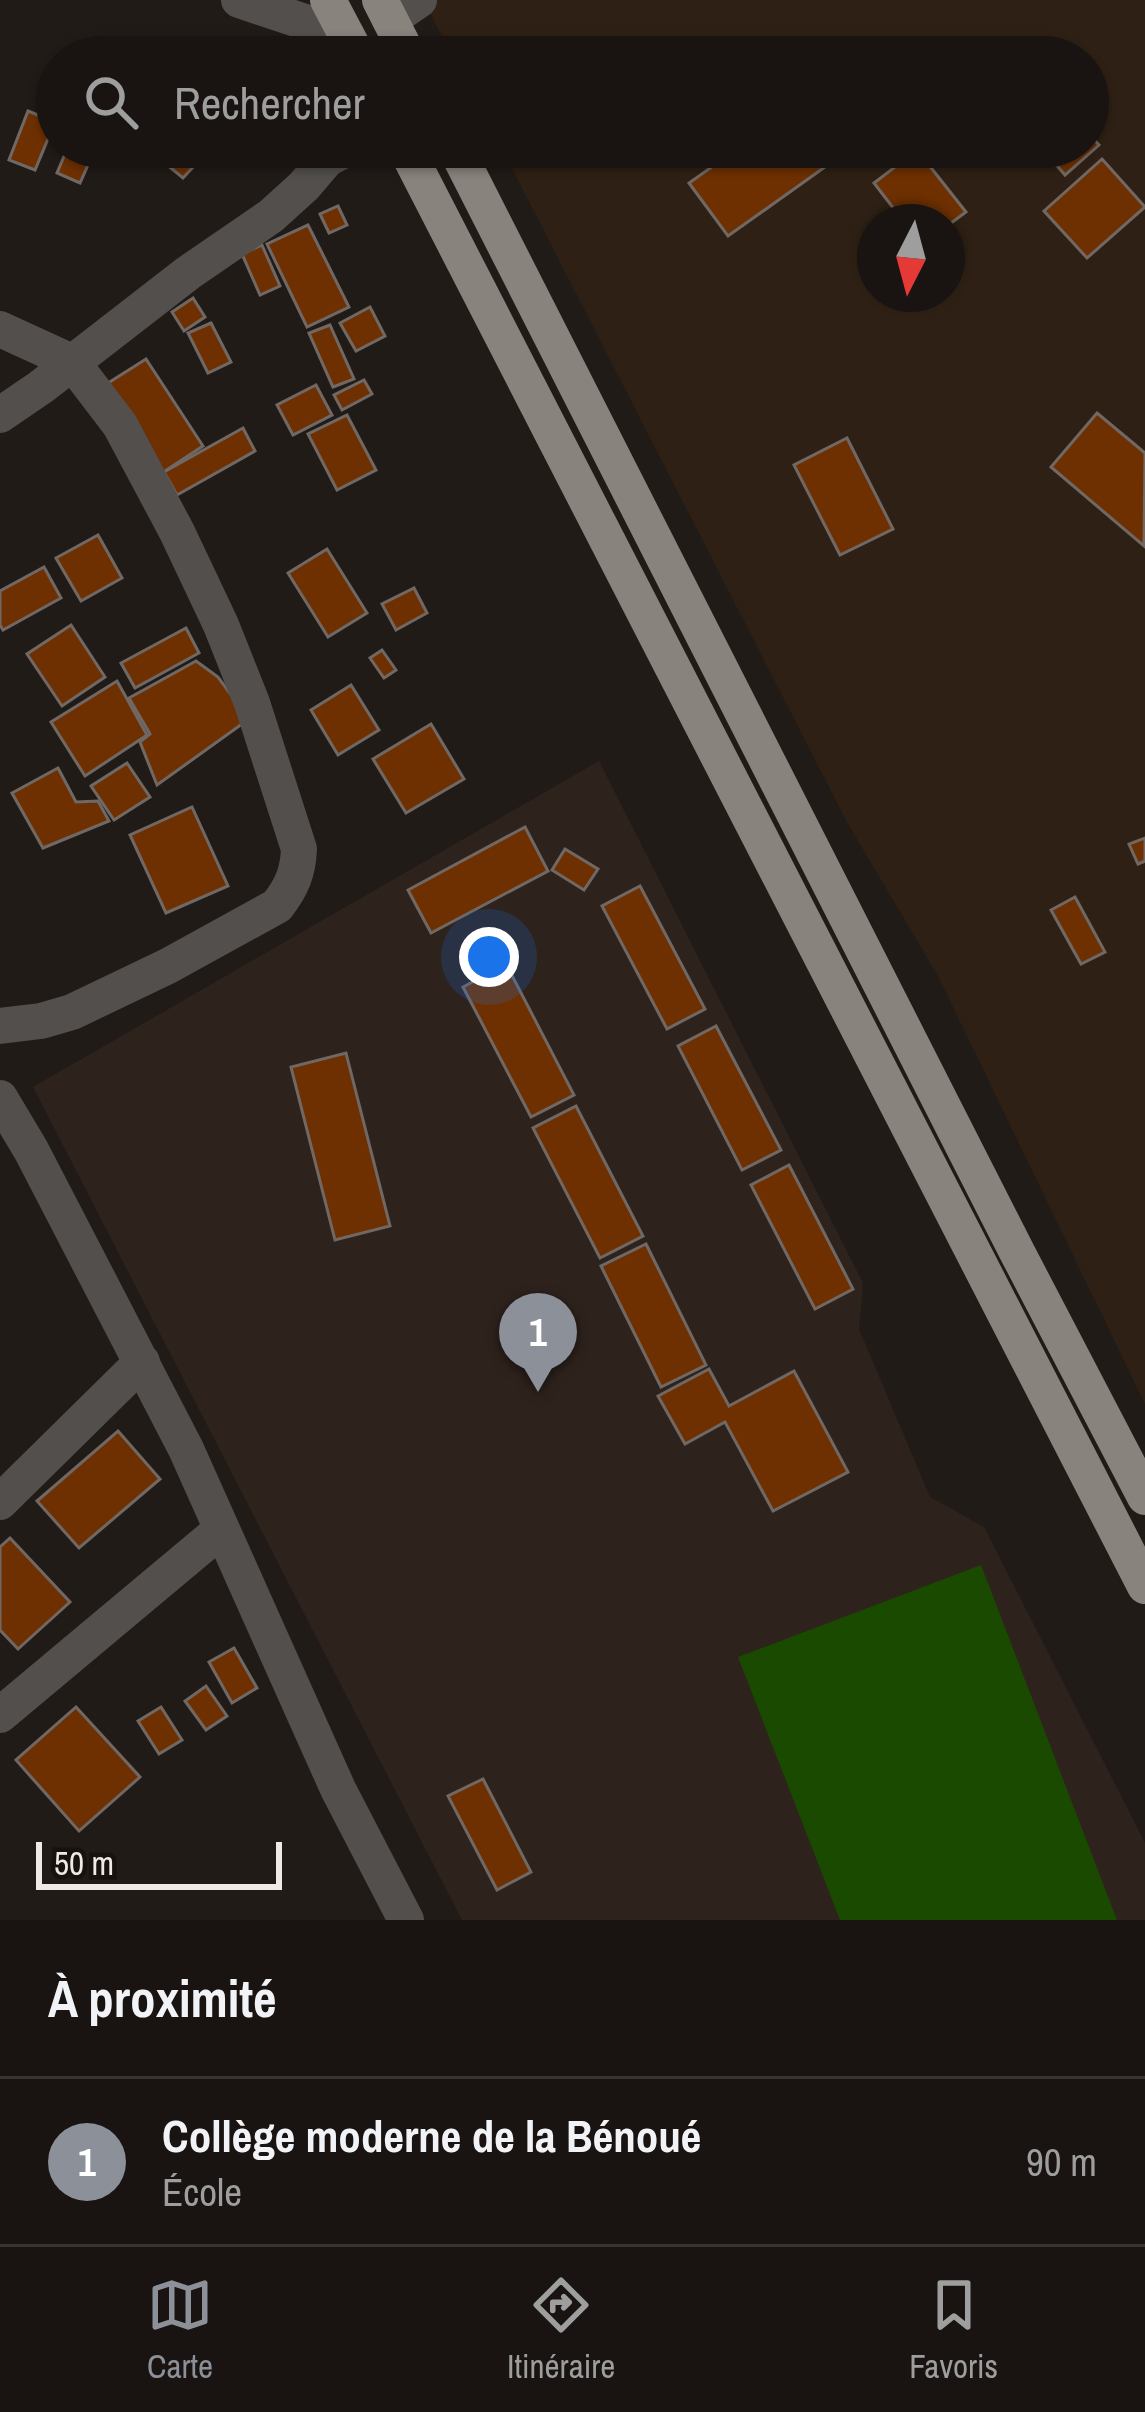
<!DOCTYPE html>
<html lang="fr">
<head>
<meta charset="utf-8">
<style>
	:root { --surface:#191411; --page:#221d1a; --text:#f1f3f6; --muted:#9f9e9f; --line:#373331; --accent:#8c9099 }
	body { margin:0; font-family:"Archivo Narrow",sans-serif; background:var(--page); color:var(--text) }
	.compass { position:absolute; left:857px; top:204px; width:108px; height:108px; border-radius:50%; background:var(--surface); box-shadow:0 3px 9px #0004; rotate:186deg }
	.scale { position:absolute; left:36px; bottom:30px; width:246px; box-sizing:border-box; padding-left:12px; border:6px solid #efeae8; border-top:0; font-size:33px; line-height:42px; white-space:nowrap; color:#efeae8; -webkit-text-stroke:9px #18120e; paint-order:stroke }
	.you { position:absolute; left:489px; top:957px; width:42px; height:42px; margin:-30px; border:9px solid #fff; border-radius:50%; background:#1a73e8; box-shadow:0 0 0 18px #1a73e833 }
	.badge { display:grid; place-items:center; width:78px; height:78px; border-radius:50%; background:var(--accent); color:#fff; font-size:39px; font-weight:700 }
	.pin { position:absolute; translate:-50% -99px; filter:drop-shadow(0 3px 6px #0008) }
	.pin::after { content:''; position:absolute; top:63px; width:42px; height:36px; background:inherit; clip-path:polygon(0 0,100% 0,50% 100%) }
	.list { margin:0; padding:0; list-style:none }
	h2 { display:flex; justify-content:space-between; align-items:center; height:156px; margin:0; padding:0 48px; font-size:51px }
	h2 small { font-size:39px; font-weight:400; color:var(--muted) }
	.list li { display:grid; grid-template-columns:78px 1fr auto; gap:36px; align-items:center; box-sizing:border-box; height:168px; padding:0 48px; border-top:3px solid var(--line) }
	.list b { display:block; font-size:45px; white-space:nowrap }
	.list p { margin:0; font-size:39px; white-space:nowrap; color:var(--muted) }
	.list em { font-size:39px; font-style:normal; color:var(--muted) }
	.icon { flex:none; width:66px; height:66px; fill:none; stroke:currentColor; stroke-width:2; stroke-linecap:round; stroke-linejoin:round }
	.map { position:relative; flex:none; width:1145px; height:1920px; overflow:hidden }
	.search { position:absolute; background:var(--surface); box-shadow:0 3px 9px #0004; left:36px; right:36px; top:36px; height:132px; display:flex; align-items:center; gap:30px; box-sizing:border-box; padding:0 42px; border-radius:66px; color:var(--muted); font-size:45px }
	.sheet { height:324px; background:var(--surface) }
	nav { display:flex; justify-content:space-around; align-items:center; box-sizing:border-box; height:168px; border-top:3px solid var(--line); background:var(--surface); font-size:33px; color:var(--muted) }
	nav a { display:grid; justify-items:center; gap:6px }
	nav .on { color:var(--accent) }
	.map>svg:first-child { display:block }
	.built { fill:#2e221c }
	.industrial { fill:#2e2014; fill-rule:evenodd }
	.green { fill:#1a4a00 }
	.building { fill:#6e3001; stroke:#706864; stroke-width:3 }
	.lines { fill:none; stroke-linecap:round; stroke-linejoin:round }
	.minor { stroke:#524f4d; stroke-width:36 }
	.major { stroke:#88837d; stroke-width:36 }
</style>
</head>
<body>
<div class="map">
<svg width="1145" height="1920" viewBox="0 0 1145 1920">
	<rect width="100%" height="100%" fill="#211b17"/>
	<!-- built -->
	<path class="built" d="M599,761L863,1283L859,1329L930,1497L984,1527L1145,1843V1920H462L33,1087Z"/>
	<!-- industrial -->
	<path class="industrial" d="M423,0H1145V1404L938,976L848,824L501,147H1088V57H453ZM875,222H947V294H875Z"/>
	<!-- green -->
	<path class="green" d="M981,1565L1117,1920H840L738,1657Z"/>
	<!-- building -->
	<g class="building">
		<path d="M28,111L55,122L35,170L9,160Z"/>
		<path d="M1088,133L1099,145L1065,175L1041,147H1088Z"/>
		<path d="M68,147H96L80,183L57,173Z"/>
		<path d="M182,147H202L207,152L183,178L166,164Z"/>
		<path d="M740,147H853L728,236L689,183Z"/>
		<path d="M911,147H942L924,162Z"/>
		<path d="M917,150L966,212L947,226V222H904L874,183Z"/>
		<path d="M1102,159L1145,207L1087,258L1044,211Z"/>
		<path d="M338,206L347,225L329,233L320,214Z"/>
		<path d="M308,225L349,307L307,327L267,244Z"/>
		<path d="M262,245L280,286L260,295L242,254Z"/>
		<path d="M193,298L205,317L184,331L172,312Z"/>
		<path d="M370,307L385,336L356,351L340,323Z"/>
		<path d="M211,323L231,362L208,373L188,333Z"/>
		<path d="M330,325L354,379L333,387L309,333Z"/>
		<path d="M146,359L203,446L162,473L105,385Z"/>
		<path d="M364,380L372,394L342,410L334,395Z"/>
		<path d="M316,385L332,415L293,435L277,405Z"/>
		<path d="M1097,413L1145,453L1144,546L1051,467Z"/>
		<path d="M347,415L376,470L337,490L308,434Z"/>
		<path d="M243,428L255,451L177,495L164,472Z"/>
		<path d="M847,438L893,529L840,555L794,465Z"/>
		<path d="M98,535L122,578L81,601L56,558Z"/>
		<path d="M327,549L367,613L328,637L288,573Z"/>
		<path d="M44,567L61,598L3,630L0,625V591Z"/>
		<path d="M414,588L427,613L396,630L382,604Z"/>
		<path d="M71,625L105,677L62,706L27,654Z"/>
		<path d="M186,628L199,653L135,688L121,663Z"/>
		<path d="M382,650L396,670L384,678L370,658Z"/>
		<path d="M196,661L218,677L249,719L157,785L140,742L150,734L129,698Z"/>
		<path d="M117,681L147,735L85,776L51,722Z"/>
		<path d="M351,685L379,730L338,755L311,710Z"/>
		<path d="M431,724L464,779L406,813L373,759Z"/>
		<path d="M127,763L150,797L114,820L91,786Z"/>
		<path d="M58,768L76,802L98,801L109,821L43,848L12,793Z"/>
		<path d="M192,807L228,886L166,913L130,835Z"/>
		<path d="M525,827L548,871L431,933L408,890Z"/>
		<path d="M1145,838V861L1138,864L1129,844Z"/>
		<path d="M565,849L598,869L584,890L552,870Z"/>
		<path d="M640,886L705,1009L667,1029L602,906Z"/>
		<path d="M1075,897L1105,952L1081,964L1051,910Z"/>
		<path d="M506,964L574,1095L531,1117L463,987Z"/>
		<path d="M716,1026L781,1150L742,1170L678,1046Z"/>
		<path d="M346,1053L390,1226L335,1240L291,1067Z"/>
		<path d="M576,1106L643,1236L600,1258L533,1128Z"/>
		<path d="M789,1165L853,1289L815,1309L751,1185Z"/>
		<path d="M646,1244L706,1365L661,1387L601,1266Z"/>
		<path d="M709,1369L729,1406L794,1371L848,1472L773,1511L725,1422L685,1444L658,1396Z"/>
		<path d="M118,1431L160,1479L79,1548L37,1501Z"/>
		<path d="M10,1538L70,1602L18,1649L0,1630V1547Z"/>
		<path d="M234,1648L257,1688L232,1703L209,1662Z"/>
		<path d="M206,1686L227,1716L206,1730L185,1701Z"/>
		<path d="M76,1707L140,1777L79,1831L16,1760Z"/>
		<path d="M161,1707L182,1740L159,1754L138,1721Z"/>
		<path d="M483,1779L531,1872L497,1890L448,1796Z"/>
	</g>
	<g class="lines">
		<!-- minor -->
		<g class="minor">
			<path d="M239,0L347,36"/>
			<path d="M390,20L419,0"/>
			<path d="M0,329L72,362L120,425L177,532L221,625L252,703L299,849C298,872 292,887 277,906L168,966L72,1012L41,1021L0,1026"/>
			<path d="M0,415L41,387L188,273L271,216L304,186L327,159L350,147"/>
			<path d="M0,1098L31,1150L186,1449L338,1789L406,1920"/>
			<path d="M0,1502L142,1362"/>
			<path d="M0,1715L221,1530"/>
		</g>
		<!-- major -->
		<g class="major">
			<path d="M328,0L358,57"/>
			<path d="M380,0L409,57"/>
			<path d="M405,147L1145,1586"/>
			<path d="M455,147L1017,1252L1145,1497"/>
		</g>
	</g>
</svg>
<svg class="compass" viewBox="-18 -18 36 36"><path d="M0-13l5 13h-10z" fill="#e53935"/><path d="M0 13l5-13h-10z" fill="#9f9e9f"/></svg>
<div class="scale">50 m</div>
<div class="you"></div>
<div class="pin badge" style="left:538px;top:1392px">1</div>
<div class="search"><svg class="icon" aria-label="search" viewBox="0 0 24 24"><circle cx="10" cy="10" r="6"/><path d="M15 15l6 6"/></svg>Rechercher</div>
</div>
<section class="sheet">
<h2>À proximité<small></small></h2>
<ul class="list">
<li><span class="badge">1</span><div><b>Collège moderne de la Bénoué</b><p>École</p></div><em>90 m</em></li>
</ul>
</section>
<nav>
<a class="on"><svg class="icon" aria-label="map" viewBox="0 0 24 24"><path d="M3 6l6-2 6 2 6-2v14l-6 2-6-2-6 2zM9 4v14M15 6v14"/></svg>Carte</a>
<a><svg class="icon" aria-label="directions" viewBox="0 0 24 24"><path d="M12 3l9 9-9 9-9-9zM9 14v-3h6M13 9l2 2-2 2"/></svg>Itinéraire</a>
<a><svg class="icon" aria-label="saved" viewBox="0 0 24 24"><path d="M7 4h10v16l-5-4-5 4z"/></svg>Favoris</a>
</nav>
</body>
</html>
